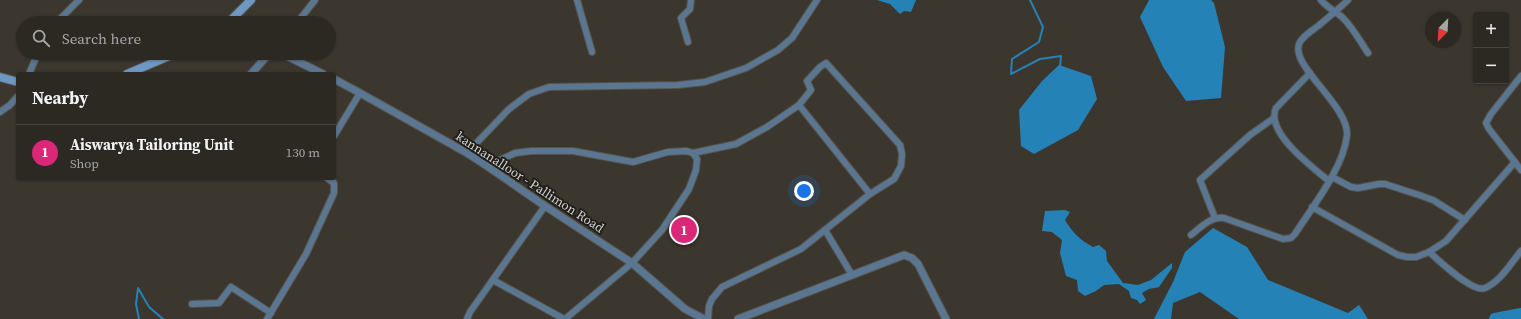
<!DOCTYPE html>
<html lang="en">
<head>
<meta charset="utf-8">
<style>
	:root { --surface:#2c2923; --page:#34312b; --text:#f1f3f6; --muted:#a6a6a6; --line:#484541; --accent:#db2777 }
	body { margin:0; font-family:"Source Serif 4",serif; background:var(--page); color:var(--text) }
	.controls { position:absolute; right:12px; top:12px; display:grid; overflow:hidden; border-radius:4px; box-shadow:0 1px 3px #0004 }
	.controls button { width:36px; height:36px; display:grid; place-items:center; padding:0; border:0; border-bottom:1px solid var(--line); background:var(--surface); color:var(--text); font:20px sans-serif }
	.compass { position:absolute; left:1425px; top:12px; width:36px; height:36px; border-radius:50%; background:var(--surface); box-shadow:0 1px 3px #0004; rotate:204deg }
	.you { position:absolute; left:804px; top:191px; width:14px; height:14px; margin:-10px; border:3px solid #fff; border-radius:50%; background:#1a73e8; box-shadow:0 0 0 6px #1a73e833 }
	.badge { display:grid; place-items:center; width:26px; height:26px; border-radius:50%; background:var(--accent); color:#fff; font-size:13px; font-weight:700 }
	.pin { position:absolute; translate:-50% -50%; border:2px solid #fff; box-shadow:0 1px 4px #0006 }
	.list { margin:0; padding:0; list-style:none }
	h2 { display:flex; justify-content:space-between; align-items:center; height:52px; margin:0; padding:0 16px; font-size:17px }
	h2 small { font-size:13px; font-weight:400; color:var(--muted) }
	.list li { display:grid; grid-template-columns:26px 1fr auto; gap:12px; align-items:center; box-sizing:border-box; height:56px; padding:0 16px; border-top:1px solid var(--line) }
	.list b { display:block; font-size:15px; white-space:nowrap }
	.list p { margin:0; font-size:13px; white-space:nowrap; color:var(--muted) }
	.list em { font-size:13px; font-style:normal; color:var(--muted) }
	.icon { flex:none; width:22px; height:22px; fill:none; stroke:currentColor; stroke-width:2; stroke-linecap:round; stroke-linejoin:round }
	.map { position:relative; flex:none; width:1521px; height:319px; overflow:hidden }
	.search { position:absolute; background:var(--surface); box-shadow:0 1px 3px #0004; left:16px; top:16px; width:320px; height:44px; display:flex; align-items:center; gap:10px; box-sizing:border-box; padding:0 14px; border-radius:22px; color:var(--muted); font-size:15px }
	.panel { position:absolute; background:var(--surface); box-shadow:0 1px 3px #0004; left:16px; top:72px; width:320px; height:108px; border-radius:4px }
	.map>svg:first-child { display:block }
	.water { fill:#2582b7 }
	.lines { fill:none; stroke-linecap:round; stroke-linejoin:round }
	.stream { stroke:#2582b7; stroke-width:2 }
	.river { stroke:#2582b7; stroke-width:12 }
	.minor-casing { stroke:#56534b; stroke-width:8 }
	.tertiary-casing { stroke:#56534b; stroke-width:9 }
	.secondary-casing { stroke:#56534b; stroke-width:10 }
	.minor { stroke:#5b7691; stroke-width:6 }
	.tertiary { stroke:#5b7691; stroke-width:7 }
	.secondary { stroke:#6d98c3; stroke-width:8 }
	.labels { text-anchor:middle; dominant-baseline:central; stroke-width:4; stroke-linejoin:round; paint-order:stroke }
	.street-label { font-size:13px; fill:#d3d1cc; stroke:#211f1b }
</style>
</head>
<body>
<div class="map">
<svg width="1521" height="319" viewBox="0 0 1521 319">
	<rect width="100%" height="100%" fill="#3b372f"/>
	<!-- water -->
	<g class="water">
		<path d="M877,0H916L911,12L904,11L900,14L890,4Z"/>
		<path d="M1149,0H1211L1214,3L1225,47L1221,98L1186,101L1163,67L1140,17Z"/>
		<path d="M1059,65L1091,76L1097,99L1078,130L1034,154L1021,146L1019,110L1042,81Z"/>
		<path d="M1065,210L1070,212L1065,220C1073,233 1080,240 1093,247L1099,245L1106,251L1107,261L1123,283L1138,285L1151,280L1172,263V268L1159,287L1149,289L1142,293L1146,300L1140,304L1137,300L1131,298L1129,291L1119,284L1104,285L1096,291L1085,296L1078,291L1077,280L1066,276L1060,253L1062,240L1052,232L1042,231L1045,211Z"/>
		<path d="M1213,228L1247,247L1268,280L1348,313L1359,305L1368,319H1239L1200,292L1173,303L1171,319H1154L1173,282L1185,252Z"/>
	</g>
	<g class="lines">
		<!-- stream -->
		<g class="stream">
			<path d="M1030,0L1043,27L1039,42L1012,59L1011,74L1040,59L1061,56L1060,67"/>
			<path d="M139,319L136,304L138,288L149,307L163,319"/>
		</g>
		<!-- river -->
		<path class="river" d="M1495,319L1521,314"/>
		<!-- minor casing -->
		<g class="minor-casing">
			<g id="minor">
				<path d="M577,0L592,52"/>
				<path d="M1321,0C1327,8 1336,11 1343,18C1353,28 1360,41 1368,53"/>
				<path d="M56,23L79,0"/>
				<path d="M297,23L315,0"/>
				<path d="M688,42L681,18L690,9L691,0"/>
				<path d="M1310,73L1276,108C1265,132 1312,167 1329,181"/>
				<path d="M29,74L38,53"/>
				<path d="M1521,76L1491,114L1486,123L1489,129L1521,170"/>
				<path d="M799,105L870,194"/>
				<path d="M0,112L10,105L18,96"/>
				<path d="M334,136L360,93"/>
				<path d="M467,153L509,109L529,94L549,87L678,85L705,82L746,68L778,50L792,38L817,0"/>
				<path d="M693,153L736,144L767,127L799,105L811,90L807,81L820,67L826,63L900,145L902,154L901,166L894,179L870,194L801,249L722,287L712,299L709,306L708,319"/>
				<path d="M487,166L515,153L531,151H573L633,162L668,152L686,151L693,153L697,159L696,170L689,189L662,230L632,263L565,319"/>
				<path d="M1332,177L1351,187L1358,188L1379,184H1385L1419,195L1433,200L1465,220"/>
				<path d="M1312,207L1398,255L1407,257H1416L1429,252L1446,241L1515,162"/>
				<path d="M1215,218L1200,180L1250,135L1274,118"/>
				<path d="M825,230L852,275"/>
				<path d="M1191,235C1201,227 1211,216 1224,218L1283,239L1291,238L1295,234C1313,206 1344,167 1347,135C1349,105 1287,64 1300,42C1304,35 1313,30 1318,26C1329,17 1339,9 1348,0"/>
				<path d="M1429,252C1439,260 1472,293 1485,288C1500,282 1511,263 1521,251"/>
				<path d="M493,280L564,319"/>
				<path d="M192,304L219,303L231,287L271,313"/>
				<path d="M267,319L306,254L334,193V183L327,178"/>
				<path d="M467,319L470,312L545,206"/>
			</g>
		</g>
		<!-- tertiary casing -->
		<g class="tertiary-casing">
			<g id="tertiary">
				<path d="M281,53L323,74"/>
				<path d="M251,74L266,57L280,53"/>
				<path d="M334,79L360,93L467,153L487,166L545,206L632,263L685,309L704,319"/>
				<path d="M738,319L904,255L912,258L918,264L946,319"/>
			</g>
		</g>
		<!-- secondary casing -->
		<g class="secondary-casing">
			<g id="secondary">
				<path d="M228,23L251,0"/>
				<path d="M127,74L176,53"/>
				<path d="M0,77L18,82"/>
			</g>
		</g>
		<!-- minor -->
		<use href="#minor" class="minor"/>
		<!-- tertiary -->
		<use href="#tertiary" class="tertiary"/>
		<!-- secondary -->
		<use href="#secondary" class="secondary"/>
	</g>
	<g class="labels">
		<!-- street labels -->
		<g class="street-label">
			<text transform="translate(530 182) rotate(33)">kannanalloor - Pallimon Road</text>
		</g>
	</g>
</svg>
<div class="controls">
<button>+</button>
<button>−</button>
</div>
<svg class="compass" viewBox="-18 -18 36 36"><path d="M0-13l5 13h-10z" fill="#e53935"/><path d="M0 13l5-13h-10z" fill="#a6a6a6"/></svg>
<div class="you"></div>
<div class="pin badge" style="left:684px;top:230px">1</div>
<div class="search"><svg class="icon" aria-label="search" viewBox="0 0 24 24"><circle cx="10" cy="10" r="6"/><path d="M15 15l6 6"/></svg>Search here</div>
<section class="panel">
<h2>Nearby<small></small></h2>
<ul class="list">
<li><span class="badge">1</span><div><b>Aiswarya Tailoring Unit</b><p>Shop</p></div><em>130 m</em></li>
</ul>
</section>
</div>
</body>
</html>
